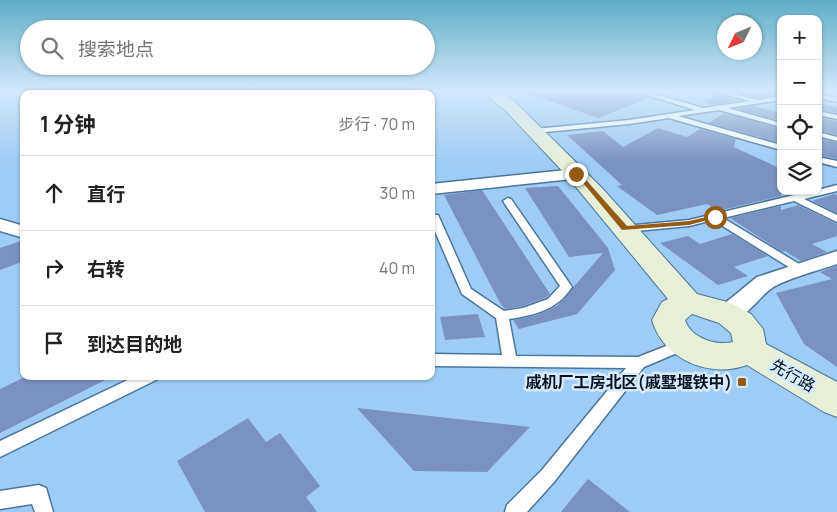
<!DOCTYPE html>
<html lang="zh">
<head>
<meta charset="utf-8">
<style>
	:root { --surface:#fff; --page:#f2f2f2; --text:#222; --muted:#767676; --line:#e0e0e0 }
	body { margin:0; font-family:Manrope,"Noto Sans SC",sans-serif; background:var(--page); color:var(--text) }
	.controls { position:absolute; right:15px; top:15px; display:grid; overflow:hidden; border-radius:10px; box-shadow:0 1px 4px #0004 }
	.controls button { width:45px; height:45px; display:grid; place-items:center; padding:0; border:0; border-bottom:1px solid var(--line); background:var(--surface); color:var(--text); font:25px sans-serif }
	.compass { position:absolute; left:717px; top:15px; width:45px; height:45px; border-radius:50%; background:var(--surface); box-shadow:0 1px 4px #0004; rotate:227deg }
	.stop { position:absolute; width:15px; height:15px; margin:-11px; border:4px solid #935b14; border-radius:50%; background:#fff }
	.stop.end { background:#935b14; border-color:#fff; box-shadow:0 1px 5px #0008 }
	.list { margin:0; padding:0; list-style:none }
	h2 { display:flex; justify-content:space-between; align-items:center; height:65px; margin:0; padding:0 20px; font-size:21px }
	h2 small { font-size:16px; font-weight:400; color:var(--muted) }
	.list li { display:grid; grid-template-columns:32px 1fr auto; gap:15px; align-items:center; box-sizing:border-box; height:75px; padding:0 20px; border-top:1px solid var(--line) }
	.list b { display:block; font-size:19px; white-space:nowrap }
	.list em { font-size:16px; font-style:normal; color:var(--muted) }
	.icon { flex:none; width:28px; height:28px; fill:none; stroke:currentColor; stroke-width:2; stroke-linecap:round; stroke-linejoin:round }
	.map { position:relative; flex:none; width:837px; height:512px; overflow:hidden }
	.search { position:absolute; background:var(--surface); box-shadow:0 1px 4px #0004; left:20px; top:20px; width:415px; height:55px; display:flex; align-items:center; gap:12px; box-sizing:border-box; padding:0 18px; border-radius:28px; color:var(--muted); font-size:19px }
	.panel { position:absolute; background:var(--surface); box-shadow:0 1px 4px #0004; left:20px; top:90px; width:415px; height:290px; border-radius:10px }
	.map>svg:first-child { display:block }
	.building { fill:#7b91c2 }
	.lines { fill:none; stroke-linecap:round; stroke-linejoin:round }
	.lane-casing { stroke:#4a769c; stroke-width:3 }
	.street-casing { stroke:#4a769c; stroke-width:3 }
	.secondary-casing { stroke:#4a769c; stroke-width:2 }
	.lane { fill:#fff; fill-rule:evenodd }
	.street { fill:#fff; fill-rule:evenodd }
	.secondary { fill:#e7efd9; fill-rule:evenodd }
	.route { fill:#935b14 }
	.poi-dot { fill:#935b14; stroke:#d7eafb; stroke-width:2 }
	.labels { text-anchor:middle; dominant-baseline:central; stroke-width:5; stroke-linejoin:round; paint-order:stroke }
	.near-street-label { font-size:16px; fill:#031321; stroke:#d7eafb }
	.near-poi-label { font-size:16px; font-weight:bold; fill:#031321; stroke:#d7eafb; text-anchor:end }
</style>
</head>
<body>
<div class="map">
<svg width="837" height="512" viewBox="0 0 837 512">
	<rect width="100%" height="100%" fill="#9dccf6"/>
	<!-- building -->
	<g class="building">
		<path d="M528,90H629L649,98L598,118L527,93Z"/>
		<path d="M728,90H779L769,96L757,98Z"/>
		<path d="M718,94L741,100L713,105L704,102Z"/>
		<path d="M818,103L837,107V113L818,109Z"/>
		<path d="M753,106L781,113V121L737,109Z"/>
		<path d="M724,113L781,129V143L709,123Z"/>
		<path d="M818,117L837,121V135L818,130Z"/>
		<path d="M658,128L687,137L700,129L736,139L734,147L781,169V196L718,211L707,204L657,215L617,186L622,185L567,135L603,131L623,147Z"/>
		<path d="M818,138L837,143V159L818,155Z"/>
		<path d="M558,186L608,248L615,270L577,314L519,329L513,320L537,315L557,306L603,253L569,257L525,188Z"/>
		<path d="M482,190L550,294L547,297L523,306L505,309L500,303L444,195Z"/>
		<path d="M834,194L837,195V213L812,201Z"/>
		<path d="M798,205L837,224V236L812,244L827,252L801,261L785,251L782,252L730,218L781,206V210Z"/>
		<path d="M732,234L768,256L734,267L748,276L718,285L660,243L688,236L700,244Z"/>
		<path d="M24,240V261L0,270V248Z"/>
		<path d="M837,266V367L804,344L776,293L832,279L820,272Z"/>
		<path d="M478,314L485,337L445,340L440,317Z"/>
		<path d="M27,376H113L0,433V389Z"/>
		<path d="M357,408L530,427L487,472L414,471Z"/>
		<path d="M248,418L266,442L280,433L320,486L306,497L317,512H205L177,461Z"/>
		<path d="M588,479L630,512H561Z"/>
	</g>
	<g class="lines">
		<!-- lane casing -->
		<g class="lane-casing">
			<g id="lane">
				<path d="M631,90H641L703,108L750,101L709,90H720L757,100L781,96V100L728,108L781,123V127L719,110L678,116L781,145V150L669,118L629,124L535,133L531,131L535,129L629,120L695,110Z"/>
				<path d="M818,94L837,98V102L818,98Z"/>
				<path d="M818,111L837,115V119L818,115Z"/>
				<path d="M818,132L837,137V141L818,136Z"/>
				<path d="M818,157L837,161V167L818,162Z"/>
				<path d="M837,185V191L804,199L837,215V222L794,201L723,218L804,267L806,270L804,273L800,274L713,220L689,226L625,232L620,229L625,226L689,220L811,191H818V190Z"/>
				<path d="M508,198L511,199L572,287C557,310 535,315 509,319L516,356L638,357L684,339L689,340L691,344L689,348L644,367L554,482L527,512H505L507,505L542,470L626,368L431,366V354L502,355L496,318L462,294L431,222V215H438L439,217L471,289L504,311L523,308L548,299L560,286L503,201Z"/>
				<path d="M136,376H158L156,380L0,457V441Z"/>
				<path d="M39,485L46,488L53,512H35L32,504L0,509V491Z"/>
			</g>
		</g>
		<!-- street casing -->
		<g class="street-casing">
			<g id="street">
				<path d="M254,90H268L271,94H257Z"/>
				<path d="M576,169L582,170L584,174L582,178L431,194V184Z"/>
				<path d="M0,219L24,226V238L0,231Z"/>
				<path d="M837,251V264C820,270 785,279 772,288C755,300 742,327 719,320L716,314L719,308L757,277Z"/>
			</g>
		</g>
		<!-- secondary casing -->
		<g class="secondary-casing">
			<path id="secondary" d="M480,90H500L512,99L602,188L697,294L731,303L751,314L763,329L766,344L837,382V417L824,412L747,365C709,379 663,359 652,320L662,302L668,299L567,176L506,111ZM692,314L719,323L731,333L733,342C715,346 691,338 685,320Z"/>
		</g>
		<!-- lane -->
		<use href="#lane" class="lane"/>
		<!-- street -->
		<use href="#street" class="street"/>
		<!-- secondary -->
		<use href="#secondary" class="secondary"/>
	</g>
	<!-- sky -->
	<linearGradient id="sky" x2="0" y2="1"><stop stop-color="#5eadc8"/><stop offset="0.56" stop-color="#d3e8fb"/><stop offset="1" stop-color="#d3e8fb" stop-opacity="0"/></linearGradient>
	<rect width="837" height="162" fill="url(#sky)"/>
	<!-- route -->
	<path class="route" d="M574,172H579L627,226L689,221L715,215L719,217L689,225L622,230Z"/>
	<!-- markers -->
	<rect class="poi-dot" x="737" y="377" width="10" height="10" rx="2.5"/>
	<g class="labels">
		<!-- near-street labels -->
		<g class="near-street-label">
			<text transform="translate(793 375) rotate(30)">先行路</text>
		</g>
		<!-- near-poi labels -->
		<g class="near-poi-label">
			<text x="732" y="382">戚机厂工房北区(戚墅堰铁中)</text>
		</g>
	</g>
</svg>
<div class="controls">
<button>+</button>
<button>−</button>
<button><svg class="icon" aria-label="locate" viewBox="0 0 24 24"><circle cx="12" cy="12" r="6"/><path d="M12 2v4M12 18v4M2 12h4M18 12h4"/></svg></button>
<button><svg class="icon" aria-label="layers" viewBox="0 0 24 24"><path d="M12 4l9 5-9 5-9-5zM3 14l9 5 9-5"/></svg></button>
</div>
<svg class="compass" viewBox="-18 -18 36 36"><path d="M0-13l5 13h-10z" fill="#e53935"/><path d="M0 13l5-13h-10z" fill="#767676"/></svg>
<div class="stop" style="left:715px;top:217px"></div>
<div class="stop end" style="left:576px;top:174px"></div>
<div class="search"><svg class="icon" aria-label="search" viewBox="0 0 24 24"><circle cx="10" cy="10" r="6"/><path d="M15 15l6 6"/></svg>搜索地点</div>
<section class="panel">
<h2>1 分钟<small>步行 · 70 m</small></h2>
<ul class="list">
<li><svg class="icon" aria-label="ahead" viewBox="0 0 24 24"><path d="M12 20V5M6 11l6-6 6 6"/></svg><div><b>直行</b></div><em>30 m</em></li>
<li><svg class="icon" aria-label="right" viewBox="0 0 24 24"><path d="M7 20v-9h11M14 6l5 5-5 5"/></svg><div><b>右转</b></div><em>40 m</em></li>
<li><svg class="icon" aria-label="arrive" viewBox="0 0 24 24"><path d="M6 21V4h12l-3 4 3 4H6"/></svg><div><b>到达目的地</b></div></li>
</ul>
</section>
</div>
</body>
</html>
